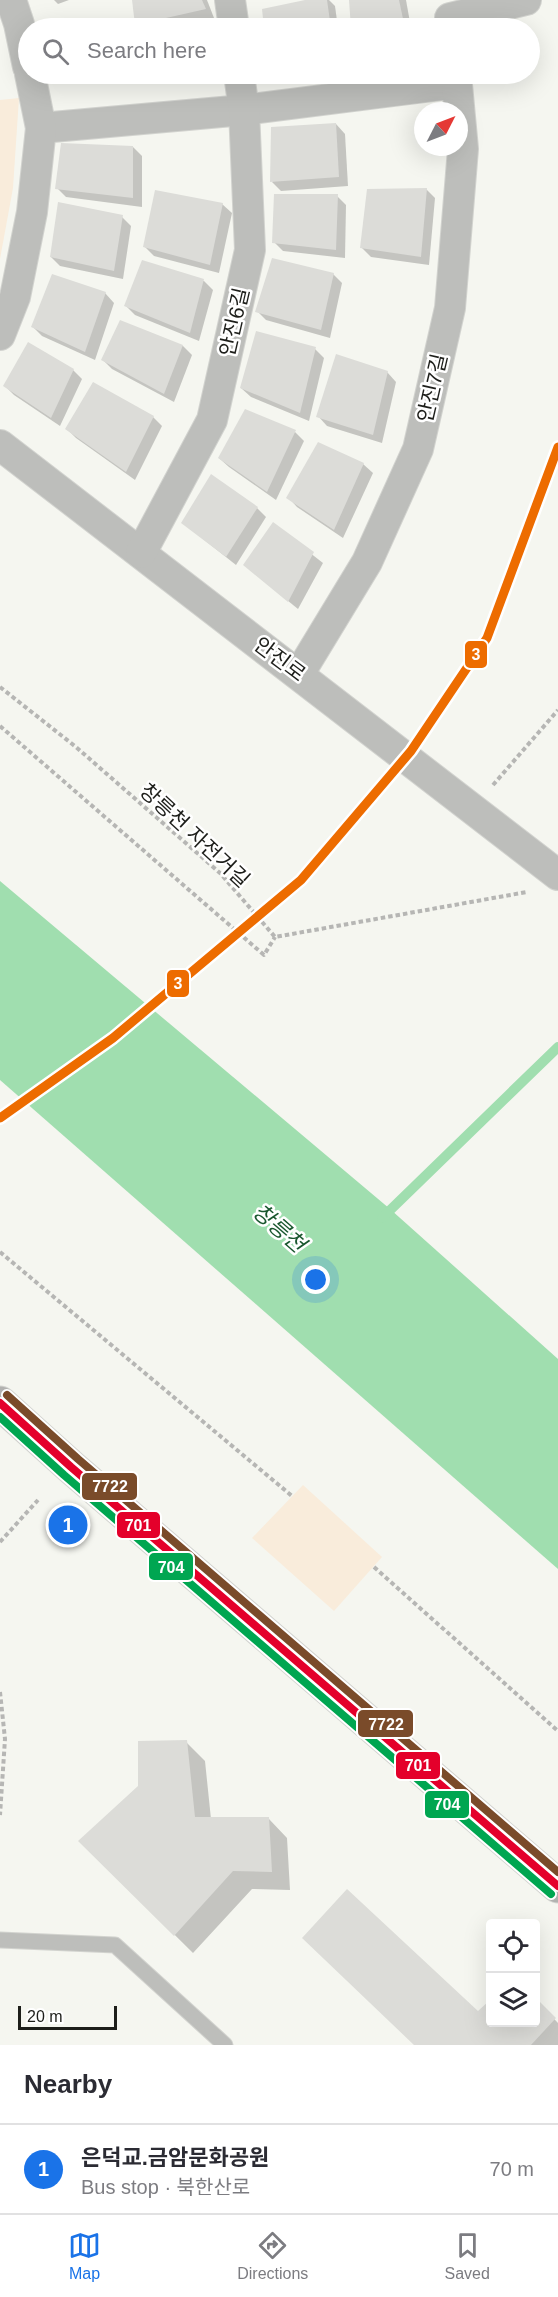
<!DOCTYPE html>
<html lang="en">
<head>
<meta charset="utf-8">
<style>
	:root { --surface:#fff; --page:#f2f2f3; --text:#2b2b33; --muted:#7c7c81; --line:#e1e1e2; --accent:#1a73e8 }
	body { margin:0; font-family:Arial,"Noto Sans KR",sans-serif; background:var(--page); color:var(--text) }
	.controls { position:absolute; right:18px; bottom:18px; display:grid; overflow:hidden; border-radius:6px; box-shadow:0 6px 24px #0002 }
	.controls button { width:54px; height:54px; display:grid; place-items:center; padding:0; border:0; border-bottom:2px solid var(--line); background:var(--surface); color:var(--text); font:30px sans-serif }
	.compass { position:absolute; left:414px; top:102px; width:54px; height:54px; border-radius:50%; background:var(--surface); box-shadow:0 6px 24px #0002; rotate:48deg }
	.scale { position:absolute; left:18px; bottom:15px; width:99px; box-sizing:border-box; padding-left:6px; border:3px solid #1d1e1a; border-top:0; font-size:16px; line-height:21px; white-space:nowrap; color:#1d1e1a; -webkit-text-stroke:4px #fff; paint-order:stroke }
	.you { position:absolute; left:316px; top:1280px; width:21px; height:21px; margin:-15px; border:4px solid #fff; border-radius:50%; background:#1a73e8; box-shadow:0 0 0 9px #1a73e833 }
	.badge { display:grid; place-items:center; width:39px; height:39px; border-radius:50%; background:var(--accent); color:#fff; font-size:20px; font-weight:700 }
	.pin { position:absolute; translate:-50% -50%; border:3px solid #fff; box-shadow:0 2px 6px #0006 }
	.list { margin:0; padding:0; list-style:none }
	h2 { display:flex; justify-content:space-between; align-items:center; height:78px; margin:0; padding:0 24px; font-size:26px }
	h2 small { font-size:20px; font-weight:400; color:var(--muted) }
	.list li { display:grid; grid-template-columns:39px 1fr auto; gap:18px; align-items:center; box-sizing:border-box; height:90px; padding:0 24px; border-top:2px solid var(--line) }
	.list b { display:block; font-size:22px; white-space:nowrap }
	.list p { margin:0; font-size:20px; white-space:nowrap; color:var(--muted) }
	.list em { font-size:20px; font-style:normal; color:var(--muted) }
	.icon { flex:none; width:33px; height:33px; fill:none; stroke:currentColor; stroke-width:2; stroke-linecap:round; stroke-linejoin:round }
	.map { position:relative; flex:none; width:558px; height:2045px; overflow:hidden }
	.search { position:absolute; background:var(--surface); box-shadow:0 6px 24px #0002; left:18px; right:18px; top:18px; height:66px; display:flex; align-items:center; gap:15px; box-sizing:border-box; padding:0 21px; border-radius:33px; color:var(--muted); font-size:22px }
	.sheet { height:168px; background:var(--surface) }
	nav { display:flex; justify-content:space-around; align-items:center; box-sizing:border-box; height:84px; border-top:2px solid var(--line); background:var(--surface); font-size:16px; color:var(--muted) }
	nav a { display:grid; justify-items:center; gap:3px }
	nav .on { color:var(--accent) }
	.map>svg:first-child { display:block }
	.green { fill:#f9ecdb }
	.water { fill:#a0deaf }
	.shadow { fill:#0003 }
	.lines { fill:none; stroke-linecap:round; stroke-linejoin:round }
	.stream { stroke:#a0deaf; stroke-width:10 }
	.building { fill:#dcdcd8 }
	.lane-casing { stroke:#d2d3cf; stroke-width:17 }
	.street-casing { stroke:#d2d3cf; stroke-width:32 }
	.secondary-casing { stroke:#d2d3cf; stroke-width:35 }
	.path { stroke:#b6b6b4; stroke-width:4; stroke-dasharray:4.5 3; stroke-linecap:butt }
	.lane { stroke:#bdbebb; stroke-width:15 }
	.street { stroke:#bdbebb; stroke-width:30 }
	.secondary { stroke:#b2b2b0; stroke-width:33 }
	.bus-1-casing { stroke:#fff; stroke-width:12 }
	.bus-2-casing { stroke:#fff; stroke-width:12 }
	.bus-3-casing { stroke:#fff; stroke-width:12 }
	.bus-1 { stroke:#e4002b; stroke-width:8 }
	.bus-2 { stroke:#00a651; stroke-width:8 }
	.bus-3 { stroke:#7a4b2a; stroke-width:8 }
	.metro-1-casing { stroke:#fff; stroke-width:14 }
	.metro-1 { stroke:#ed6c00; stroke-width:9 }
	.labels { text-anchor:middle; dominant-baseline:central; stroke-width:5; stroke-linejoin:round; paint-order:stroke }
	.street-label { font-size:21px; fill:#1d1e1a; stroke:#fff }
	.water-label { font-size:22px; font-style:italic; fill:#19572e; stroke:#fff }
	.line-badge { stroke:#fff; stroke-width:2 }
	.badge-label { font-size:16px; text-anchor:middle; font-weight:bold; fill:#fff }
</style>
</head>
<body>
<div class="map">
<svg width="558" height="2045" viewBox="0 0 558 2045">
	<rect width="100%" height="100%" fill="#f5f6f0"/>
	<!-- green -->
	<g class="green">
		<path d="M19,98L13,188L0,259V100Z"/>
		<path d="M303,1485L382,1557L334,1611L252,1538Z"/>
	</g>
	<!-- water -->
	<path class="water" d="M0,881L390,1209L558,1359V1569L0,1080Z"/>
	<!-- shadow -->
	<g class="shadow">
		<path d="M54,0H69L58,4Z"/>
		<path d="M134,0H207L214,18L169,28H140L137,25Z"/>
		<path d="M312,0H329L335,6L338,28H265L264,10Z"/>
		<path d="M350,0H406L411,28H352Z"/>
		<path d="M271,74H317L277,79Z"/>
		<path d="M336,124L345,134L348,186L281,191L272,182Z"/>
		<path d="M133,147L142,156V207L66,197L57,188Z"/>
		<path d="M426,189L435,198L429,265L371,257L362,248Z"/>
		<path d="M337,196L346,205L345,258L283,251L274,242Z"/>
		<path d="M222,204L232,213L219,273L154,256L145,247Z"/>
		<path d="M122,217L131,226L123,279L60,266L51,257Z"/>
		<path d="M143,262L204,281L213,290L199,341L135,315L126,306Z"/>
		<path d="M333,274L342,283L330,338L266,320L257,311Z"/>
		<path d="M105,293L114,303L95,360L42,336L33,327Z"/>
		<path d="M121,322L183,346L192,355L174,402L112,369L103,360Z"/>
		<path d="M315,349L324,358L309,421L251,397L241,388Z"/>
		<path d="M73,370L82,379L60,426L14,395L5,386Z"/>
		<path d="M387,372L396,382L382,443L327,426L318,416Z"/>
		<path d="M153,417L162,426L135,480L76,438L67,429Z"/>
		<path d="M295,432L304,441L276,500L229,467L219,458Z"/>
		<path d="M363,464L373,473L343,538L297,507L288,497Z"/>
		<path d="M257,508L266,517L236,565L183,523Z"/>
		<path d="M273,524L323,563L298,609L255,574Z"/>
		<path d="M186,1742L205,1761L211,1819H269L287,1838L290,1890L252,1889L193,1953L80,1841Z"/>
		<path d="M536,2000L558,2023V2045H415L478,2013L490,2002V2022H536Z"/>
	</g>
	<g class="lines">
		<!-- stream -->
		<path class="stream" d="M382,1218L558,1047"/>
	</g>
	<!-- building -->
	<g class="building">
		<path d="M132,0H202L206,9L135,25Z"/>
		<path d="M305,0H327L331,28H264L262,9Z"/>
		<path d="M349,0H399L405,28H351Z"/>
		<path d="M336,123L339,177L270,182L271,127Z"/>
		<path d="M61,143L133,146V198L55,189Z"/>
		<path d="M427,188L421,257L360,248L367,189Z"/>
		<path d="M155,190L223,203L210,265L143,247Z"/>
		<path d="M274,194H338L336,250L272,243Z"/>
		<path d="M58,202L123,215L114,271L50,257Z"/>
		<path d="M272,258L334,273L321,330L255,312Z"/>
		<path d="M142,260L204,279L190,333L124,306Z"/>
		<path d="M52,274L106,292L85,352L31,327Z"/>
		<path d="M120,320L183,345L164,394L101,360Z"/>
		<path d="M256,331L316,347L300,413L240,388Z"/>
		<path d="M28,342L74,369L51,418L3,386Z"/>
		<path d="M336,354L388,371L373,435L316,417Z"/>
		<path d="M93,382L154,416L126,472L65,429Z"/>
		<path d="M245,409L296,430L267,492L218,458Z"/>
		<path d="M318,442L364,463L334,530L286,498Z"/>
		<path d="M211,474L258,507L226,557L181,523Z"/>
		<path d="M273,522L314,552L288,602L243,565Z"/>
		<path d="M187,1740L195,1817H269L272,1872L233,1871L174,1936L78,1841L138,1786V1741Z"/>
		<path d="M347,1889L478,2011L490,2000V2022H536V1998L556,2018L531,2045H414L302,1938Z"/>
	</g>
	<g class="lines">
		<!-- lane casing -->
		<g class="lane-casing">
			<path id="lane" d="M0,1940L115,1945L225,2045"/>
		</g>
		<!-- street casing -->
		<g class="street-casing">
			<g id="street">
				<path d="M11,0L19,24L28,67"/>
				<path d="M230,0L234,28"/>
				<path d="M450,18L526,0"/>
				<path d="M41,128L244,110L457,83"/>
				<path d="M0,335L15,297L32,212L41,128L30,74"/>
				<path d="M0,445L558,875"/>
				<path d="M141,553L212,420L250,250L244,110L239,74"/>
				<path d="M299,674L367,562L418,449L450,308L463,149L456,74"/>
			</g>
		</g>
		<!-- secondary casing -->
		<g class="secondary-casing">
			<path id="secondary" d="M0,1403L71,1467L558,1886"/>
		</g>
		<!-- path -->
		<g class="path">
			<path d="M0,687L76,747L220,873L275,937L527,892"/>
			<path d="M0,726L264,955L275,937"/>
			<path d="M493,785L558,710"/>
			<path d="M0,1252L292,1496"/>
			<path d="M0,1542L38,1500"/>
			<path d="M374,1567L558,1731"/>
			<path d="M0,1692L5,1739L0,1815"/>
		</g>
		<!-- lane -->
		<use href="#lane" class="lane"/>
		<!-- street -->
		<use href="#street" class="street"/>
		<!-- secondary -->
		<use href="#secondary" class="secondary"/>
		<!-- bus-1 casing -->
		<g class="bus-1-casing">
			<path id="bus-1" d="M0,1403L71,1467L558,1886"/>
		</g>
		<!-- bus-2 casing -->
		<g class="bus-2-casing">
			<path id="bus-2" d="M0,1417L64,1475L551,1894"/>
		</g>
		<!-- bus-3 casing -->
		<g class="bus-3-casing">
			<path id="bus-3" d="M7,1395L78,1459L558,1872"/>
		</g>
		<!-- bus-1 -->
		<use href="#bus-1" class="bus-1"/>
		<!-- bus-2 -->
		<use href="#bus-2" class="bus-2"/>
		<!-- bus-3 -->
		<use href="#bus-3" class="bus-3"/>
		<!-- metro-1 casing -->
		<g class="metro-1-casing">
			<path id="metro-1" d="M0,1118L113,1038L301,880L411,751L487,638L558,447"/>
		</g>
		<!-- metro-1 -->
		<use href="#metro-1" class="metro-1"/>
	</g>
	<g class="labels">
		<!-- street labels -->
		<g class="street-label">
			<text transform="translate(234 322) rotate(-77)">안진6길</text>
			<text transform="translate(432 388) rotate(-77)">안진7길</text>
			<text transform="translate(280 659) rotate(37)">안진로</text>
			<text transform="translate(195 835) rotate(43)">창릉천 자전거길</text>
		</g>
		<!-- water labels -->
		<g class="water-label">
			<text transform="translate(279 1228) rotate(41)">창릉천</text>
		</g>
	</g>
	<g class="line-badge">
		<rect x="464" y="640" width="24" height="29" rx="6" fill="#ed6c00"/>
		<rect x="166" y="969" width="24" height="29" rx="6" fill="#ed6c00"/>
		<rect x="81" y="1472" width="57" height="29" rx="6" fill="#7a4b2a"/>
		<rect x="116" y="1511" width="45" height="28" rx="6" fill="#e4002b"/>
		<rect x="148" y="1552" width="46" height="29" rx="6" fill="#00a651"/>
		<rect x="357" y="1709" width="57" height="29" rx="6" fill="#7a4b2a"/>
		<rect x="395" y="1751" width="46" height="29" rx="6" fill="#e4002b"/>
		<rect x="424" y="1790" width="46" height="29" rx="6" fill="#00a651"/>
	</g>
	<g class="badge-label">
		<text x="476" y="660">3</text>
		<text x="178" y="989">3</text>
		<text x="110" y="1492">7722</text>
		<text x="138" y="1531">701</text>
		<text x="171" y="1573">704</text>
		<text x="386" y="1730">7722</text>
		<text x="418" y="1771">701</text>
		<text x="447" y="1810">704</text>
	</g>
</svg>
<div class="controls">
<button><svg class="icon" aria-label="locate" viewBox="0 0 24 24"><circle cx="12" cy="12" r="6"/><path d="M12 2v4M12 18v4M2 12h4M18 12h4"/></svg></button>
<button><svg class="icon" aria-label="layers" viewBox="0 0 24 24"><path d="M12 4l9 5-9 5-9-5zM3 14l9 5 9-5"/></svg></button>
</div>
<svg class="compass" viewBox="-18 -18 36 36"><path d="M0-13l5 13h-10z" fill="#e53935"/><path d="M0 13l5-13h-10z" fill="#7c7c81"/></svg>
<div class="scale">20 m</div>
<div class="you"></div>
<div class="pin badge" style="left:68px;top:1525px">1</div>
<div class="search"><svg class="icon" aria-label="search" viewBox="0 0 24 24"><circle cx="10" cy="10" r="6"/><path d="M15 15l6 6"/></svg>Search here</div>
</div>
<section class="sheet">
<h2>Nearby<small></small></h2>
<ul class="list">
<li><span class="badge">1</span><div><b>은덕교.금암문화공원</b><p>Bus stop · 북한산로</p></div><em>70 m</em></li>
</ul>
</section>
<nav>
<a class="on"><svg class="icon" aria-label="map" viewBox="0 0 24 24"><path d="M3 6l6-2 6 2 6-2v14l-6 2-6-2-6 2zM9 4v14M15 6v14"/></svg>Map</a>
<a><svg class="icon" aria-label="directions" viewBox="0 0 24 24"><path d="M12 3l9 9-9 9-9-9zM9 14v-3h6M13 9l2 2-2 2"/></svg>Directions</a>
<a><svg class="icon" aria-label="saved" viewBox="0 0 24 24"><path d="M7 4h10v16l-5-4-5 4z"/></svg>Saved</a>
</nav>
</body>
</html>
